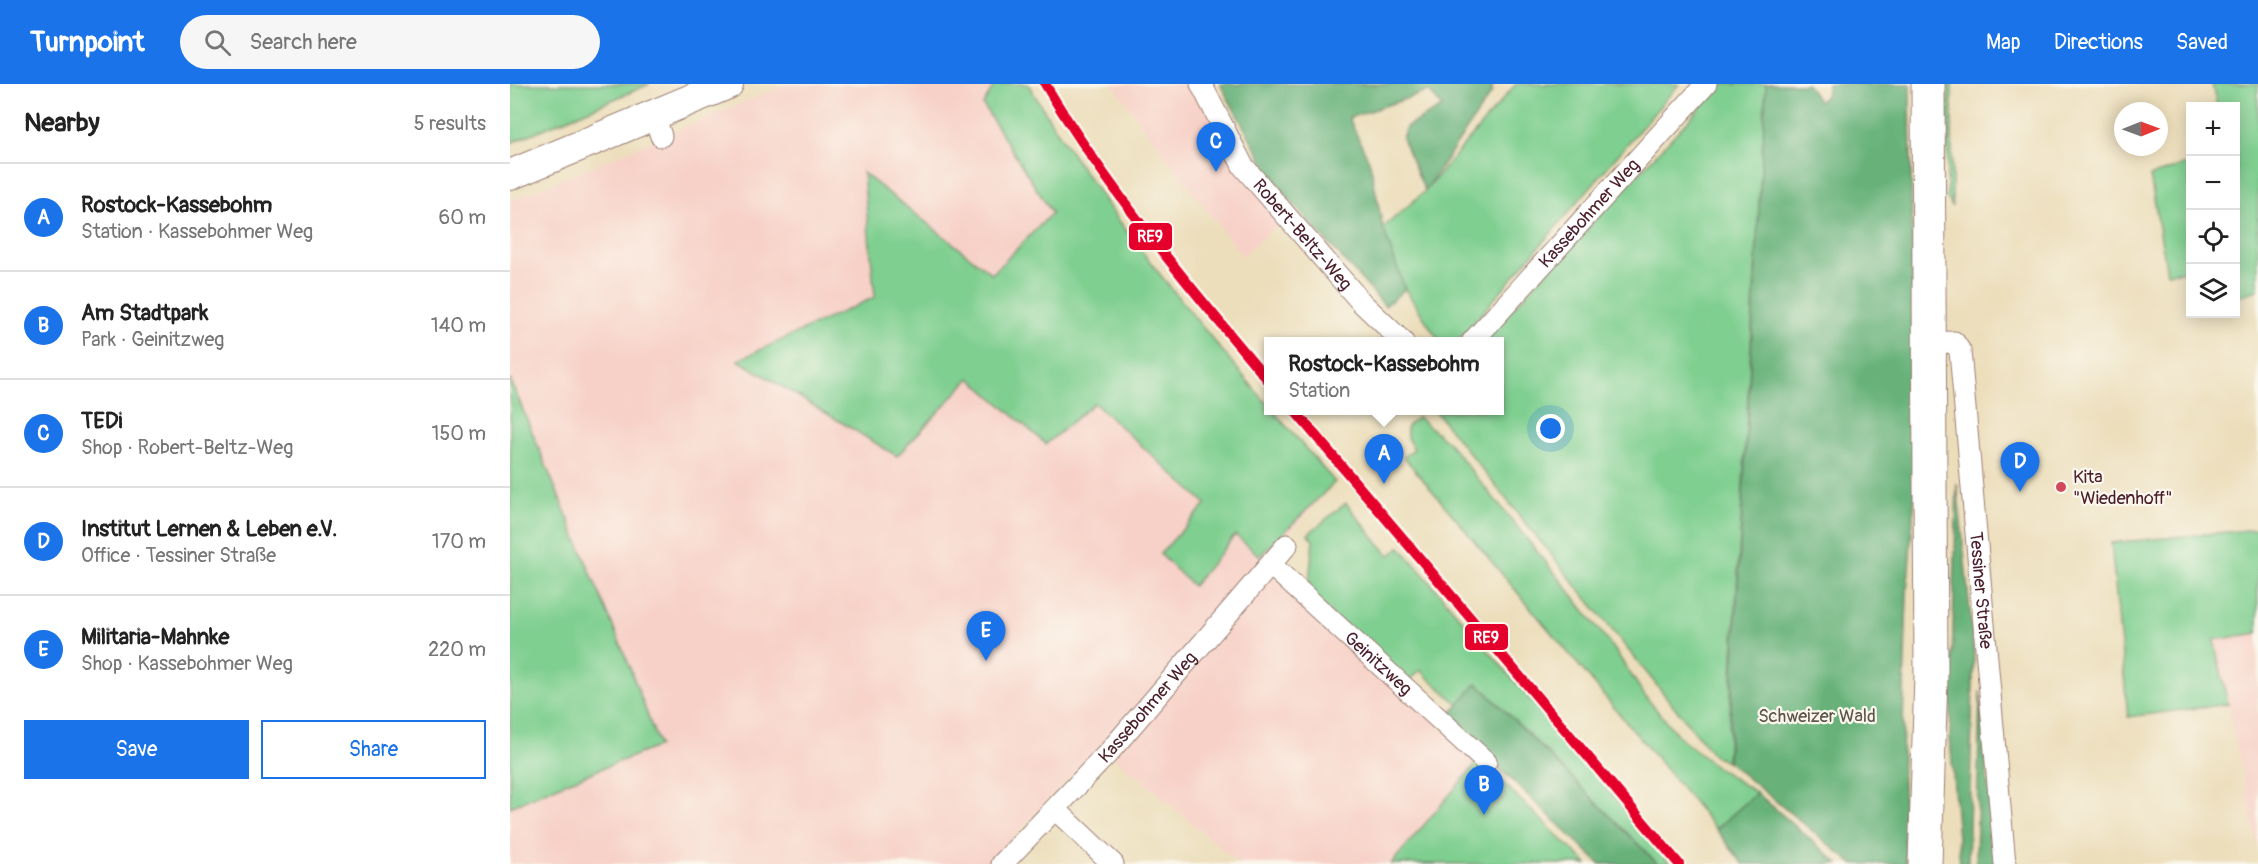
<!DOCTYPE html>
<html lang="en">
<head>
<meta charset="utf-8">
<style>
	:root { --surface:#fff; --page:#f6f6f6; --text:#222; --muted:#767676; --line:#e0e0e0; --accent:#1a73e8 }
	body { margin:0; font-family:Pangolin,sans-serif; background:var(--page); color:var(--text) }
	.controls { position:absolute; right:18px; top:18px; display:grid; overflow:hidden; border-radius:0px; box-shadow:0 3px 15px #0003 }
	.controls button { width:54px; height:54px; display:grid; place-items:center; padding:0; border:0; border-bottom:2px solid var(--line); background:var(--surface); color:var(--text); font:30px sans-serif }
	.compass { position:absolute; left:1604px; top:18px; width:54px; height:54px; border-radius:50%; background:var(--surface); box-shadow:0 3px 15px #0003; rotate:89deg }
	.you { position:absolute; left:1041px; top:345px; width:21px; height:21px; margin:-15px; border:4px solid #fff; border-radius:50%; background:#1a73e8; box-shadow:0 0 0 9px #1a73e833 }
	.badge { display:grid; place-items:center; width:39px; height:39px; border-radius:50%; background:var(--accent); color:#fff; font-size:20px; font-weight:700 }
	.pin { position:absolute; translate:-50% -50px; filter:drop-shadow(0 2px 3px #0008) }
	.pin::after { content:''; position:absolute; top:32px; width:21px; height:18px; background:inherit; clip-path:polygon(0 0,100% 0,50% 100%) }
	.popup { position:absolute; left:754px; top:253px; width:240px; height:78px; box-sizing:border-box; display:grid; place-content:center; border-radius:0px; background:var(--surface); filter:drop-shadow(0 2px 4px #0005); font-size:20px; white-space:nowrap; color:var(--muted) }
	.popup b { font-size:22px; color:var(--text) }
	.popup::after { content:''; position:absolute; left:50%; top:100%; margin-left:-12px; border:12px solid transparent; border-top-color:var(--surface) }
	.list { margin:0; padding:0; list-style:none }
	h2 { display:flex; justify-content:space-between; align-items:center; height:78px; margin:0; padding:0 24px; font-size:26px }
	h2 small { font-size:20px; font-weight:400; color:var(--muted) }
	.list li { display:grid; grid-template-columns:39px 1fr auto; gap:18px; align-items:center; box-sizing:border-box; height:108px; padding:0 24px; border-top:2px solid var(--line) }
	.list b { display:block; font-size:22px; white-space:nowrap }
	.list p { margin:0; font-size:20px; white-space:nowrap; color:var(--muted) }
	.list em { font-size:20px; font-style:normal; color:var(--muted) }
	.actions { display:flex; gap:12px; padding:18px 24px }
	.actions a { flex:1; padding:14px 0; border:2px solid var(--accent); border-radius:0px; text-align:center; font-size:21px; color:var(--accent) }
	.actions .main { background:var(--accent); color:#fff }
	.icon { flex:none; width:33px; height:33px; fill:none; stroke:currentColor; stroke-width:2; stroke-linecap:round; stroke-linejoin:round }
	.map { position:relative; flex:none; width:1748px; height:780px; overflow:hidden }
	header { display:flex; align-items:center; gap:36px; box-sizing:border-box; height:84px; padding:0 30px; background:var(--accent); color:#fff }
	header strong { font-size:28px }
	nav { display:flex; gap:33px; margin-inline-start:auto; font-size:21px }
	.search { width:420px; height:54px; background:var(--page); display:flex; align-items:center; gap:15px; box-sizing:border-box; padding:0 21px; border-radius:33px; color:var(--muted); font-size:22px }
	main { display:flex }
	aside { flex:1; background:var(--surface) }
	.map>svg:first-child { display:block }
	.built { fill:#f7d1c7 }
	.green { fill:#7fcf90; stroke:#64775e; stroke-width:1.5 }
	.forest { fill:#67b27a; stroke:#586852; stroke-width:1.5 }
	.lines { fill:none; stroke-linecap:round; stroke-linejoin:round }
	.minor-casing { stroke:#9b7e73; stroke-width:23 }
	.secondary-casing { stroke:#9b7e73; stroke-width:32 }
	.primary-casing { stroke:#9b7e73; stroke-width:35 }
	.minor { stroke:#fff; stroke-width:21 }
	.secondary { stroke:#fff; stroke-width:30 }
	.primary { stroke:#fff; stroke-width:33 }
	.rail-1-casing { stroke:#fbf7ec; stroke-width:15 }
	.rail-1 { stroke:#e4002b; stroke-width:10 }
	.poi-dot { fill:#d1495b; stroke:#fbf7ec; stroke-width:2 }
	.labels { text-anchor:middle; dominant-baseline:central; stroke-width:4.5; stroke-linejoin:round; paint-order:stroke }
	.street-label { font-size:18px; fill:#4a1f2b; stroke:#fbf7ec }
	.poi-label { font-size:18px; fill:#4a1f2b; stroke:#fbf7ec; text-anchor:start }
	.park-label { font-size:18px; fill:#5a5449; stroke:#fbf7ec }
	.line-badge { stroke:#fbf7ec; stroke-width:2 }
	.badge-label { font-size:16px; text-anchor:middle; font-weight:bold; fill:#fff }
</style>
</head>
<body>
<header>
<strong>Turnpoint</strong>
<div class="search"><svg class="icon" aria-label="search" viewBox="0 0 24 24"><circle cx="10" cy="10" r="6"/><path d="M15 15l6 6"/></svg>Search here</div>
<nav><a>Map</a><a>Directions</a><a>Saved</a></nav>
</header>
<main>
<aside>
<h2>Nearby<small>5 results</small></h2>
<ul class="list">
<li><span class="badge">A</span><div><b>Rostock-Kassebohm</b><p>Station · Kassebohmer Weg</p></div><em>60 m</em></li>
<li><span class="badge">B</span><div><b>Am Stadtpark</b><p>Park · Geinitzweg</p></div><em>140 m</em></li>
<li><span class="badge">C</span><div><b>TEDi</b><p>Shop · Robert-Beltz-Weg</p></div><em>150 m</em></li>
<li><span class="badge">D</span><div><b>Institut Lernen &amp; Leben e.V.</b><p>Office · Tessiner Straße</p></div><em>170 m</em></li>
<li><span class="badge">E</span><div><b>Militaria-Mahnke</b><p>Shop · Kassebohmer Weg</p></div><em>220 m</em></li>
</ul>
<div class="actions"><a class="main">Save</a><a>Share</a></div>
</aside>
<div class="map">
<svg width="1748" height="780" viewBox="0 0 1748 780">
	<rect width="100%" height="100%" fill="#fbf7ec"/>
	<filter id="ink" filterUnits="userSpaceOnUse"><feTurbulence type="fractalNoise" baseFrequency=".0167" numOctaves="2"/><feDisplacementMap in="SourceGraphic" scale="12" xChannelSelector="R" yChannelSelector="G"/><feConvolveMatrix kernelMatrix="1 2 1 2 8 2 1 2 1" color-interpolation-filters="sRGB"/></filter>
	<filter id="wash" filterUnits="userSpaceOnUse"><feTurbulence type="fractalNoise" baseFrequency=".008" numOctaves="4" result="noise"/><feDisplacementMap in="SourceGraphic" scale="24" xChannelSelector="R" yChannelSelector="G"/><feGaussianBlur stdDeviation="1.35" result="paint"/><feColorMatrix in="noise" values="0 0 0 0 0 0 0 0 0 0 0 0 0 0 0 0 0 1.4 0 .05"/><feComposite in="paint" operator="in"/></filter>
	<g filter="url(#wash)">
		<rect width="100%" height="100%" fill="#ecdebb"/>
		<!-- built -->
		<g class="built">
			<path d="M277,0H511L622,157L677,226L758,321V326L763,327L825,398L598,653L478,780H0V723L55,699L150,663L117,576L0,298V117Z"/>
			<path d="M603,0H681L769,139L732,172L632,41Z"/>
			<path d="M757,487L969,676L881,780H729L599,668Z"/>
			<path d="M1748,549V764L1704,556Z"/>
		</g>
		<!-- green -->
		<g class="green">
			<path d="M0,0H140L0,59Z"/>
			<path d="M485,0H518C586,116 671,219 758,321V326L763,327L825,398L750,472L725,451L683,502L650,470L696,420L584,319L536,360L460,294L387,372L228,276L365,213L353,89L482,190L542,129L473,21Z"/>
			<path d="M1006,0H1169L948,257H929L895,205L873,144L915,107Z"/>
			<path d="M1212,0H1256L1217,678L1204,672L925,327L990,326V258L972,257Z"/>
			<path d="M1438,0H1442V123L1437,113Z"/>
			<path d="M1702,0H1748V206L1726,213V22H1707Z"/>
			<path d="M1680,79V187L1657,189L1640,92Z"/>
			<path d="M0,295L117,576L149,662L55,699L0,723Z"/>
			<path d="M908,333L938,358L1003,438L1053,499L1104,565L1135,612L1171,655L1209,685L1247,709L1206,745L894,373L904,365L897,354V342Z"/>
			<path d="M836,419L879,472L890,463L1160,779L1148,780L967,599L949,621L910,586L897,600L798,509L803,456L798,450Z"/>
			<path d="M1748,445V549L1704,556L1718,620L1618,633L1601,459Z"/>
			<path d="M969,676L1077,780H881Z"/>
		</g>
		<!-- forest -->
		<g class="forest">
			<path d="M710,0H982V8L915,107L892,54L896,43L932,23L919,7L839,34L860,79L873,144L895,205L875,222L777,113L754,79Z"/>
			<path d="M1256,0H1297L1308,17L1316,12L1318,0H1400L1405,409L1397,510L1392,675L1396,780H1343L1218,678Z"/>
			<path d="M1447,399L1464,567L1458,780H1450L1440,653Z"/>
			<path d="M967,599L1148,780H1090L937,634Z"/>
			<path d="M1470,607L1485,780H1466Z"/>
			<path d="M1247,709L1329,780H1233L1206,745Z"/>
		</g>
	</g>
	<g filter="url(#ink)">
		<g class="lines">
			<!-- minor casing -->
			<g class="minor-casing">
				<g id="minor">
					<path id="s1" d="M691,0L733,82L852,219L893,258"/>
					<path d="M144,31L151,52"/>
					<path id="s2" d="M962,258L1196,0"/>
					<path id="s3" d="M1419,259L1444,258L1450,267L1495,780"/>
					<path id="s4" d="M762,482L976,678"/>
					<path d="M545,725L603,780"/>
					<path id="s5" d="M492,780L599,668L777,461"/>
				</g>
			</g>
			<!-- secondary casing -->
			<g class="secondary-casing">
				<path id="secondary" d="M0,91L218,0"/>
			</g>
			<!-- primary casing -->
			<g class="primary-casing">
				<path id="primary" d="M1415,780L1421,592L1418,0"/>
			</g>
			<!-- minor -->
			<use href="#minor" class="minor"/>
			<!-- secondary -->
			<use href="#secondary" class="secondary"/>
			<!-- primary -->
			<use href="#primary" class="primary"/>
			<!-- rail-1 casing -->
			<g class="rail-1-casing">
				<g id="rail-1">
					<path d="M535,0C599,107 678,201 758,296"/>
					<path d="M784,326L1169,780"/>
				</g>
			</g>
			<!-- rail-1 -->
			<use href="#rail-1" class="rail-1"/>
		</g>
	</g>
	<!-- markers -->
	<circle class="poi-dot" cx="1551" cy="403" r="6"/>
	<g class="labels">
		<!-- street labels -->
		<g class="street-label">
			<text stroke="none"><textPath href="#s2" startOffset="174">Kassebohmer Weg</textPath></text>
			<text stroke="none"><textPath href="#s1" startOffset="183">Robert-Beltz-Weg</textPath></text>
			<text stroke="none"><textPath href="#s3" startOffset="276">Tessiner Straße</textPath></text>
			<text stroke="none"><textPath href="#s4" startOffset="144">Geinitzweg</textPath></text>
			<text stroke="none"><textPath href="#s5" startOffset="214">Kassebohmer Weg</textPath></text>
		</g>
		<!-- poi labels -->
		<g class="poi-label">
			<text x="1563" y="393">Kita<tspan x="1563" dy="21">"Wiedenhoff"</tspan></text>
		</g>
		<!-- park labels -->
		<g class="park-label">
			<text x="1307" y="632">Schweizer Wald</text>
		</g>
	</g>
	<g class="line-badge">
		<rect x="618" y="138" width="45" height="29" rx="6" fill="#e4002b"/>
		<rect x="954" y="539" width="45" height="28" rx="6" fill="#e4002b"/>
	</g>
	<g class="badge-label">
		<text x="640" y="158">RE9</text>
		<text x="976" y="559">RE9</text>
	</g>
</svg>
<div class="controls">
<button>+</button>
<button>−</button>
<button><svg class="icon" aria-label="locate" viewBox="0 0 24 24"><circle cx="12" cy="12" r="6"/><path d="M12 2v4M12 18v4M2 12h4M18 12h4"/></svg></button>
<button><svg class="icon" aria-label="layers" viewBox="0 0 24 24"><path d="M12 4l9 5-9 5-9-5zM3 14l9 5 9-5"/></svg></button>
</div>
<svg class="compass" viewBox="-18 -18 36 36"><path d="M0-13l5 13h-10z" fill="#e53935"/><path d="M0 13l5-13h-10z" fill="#767676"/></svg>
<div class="you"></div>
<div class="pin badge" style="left:874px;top:400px">A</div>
<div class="popup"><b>Rostock-Kassebohm</b>Station</div>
<div class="pin badge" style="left:974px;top:731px">B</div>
<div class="pin badge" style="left:706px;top:88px">C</div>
<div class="pin badge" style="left:1510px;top:408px">D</div>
<div class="pin badge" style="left:476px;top:577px">E</div>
</div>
</main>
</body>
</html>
